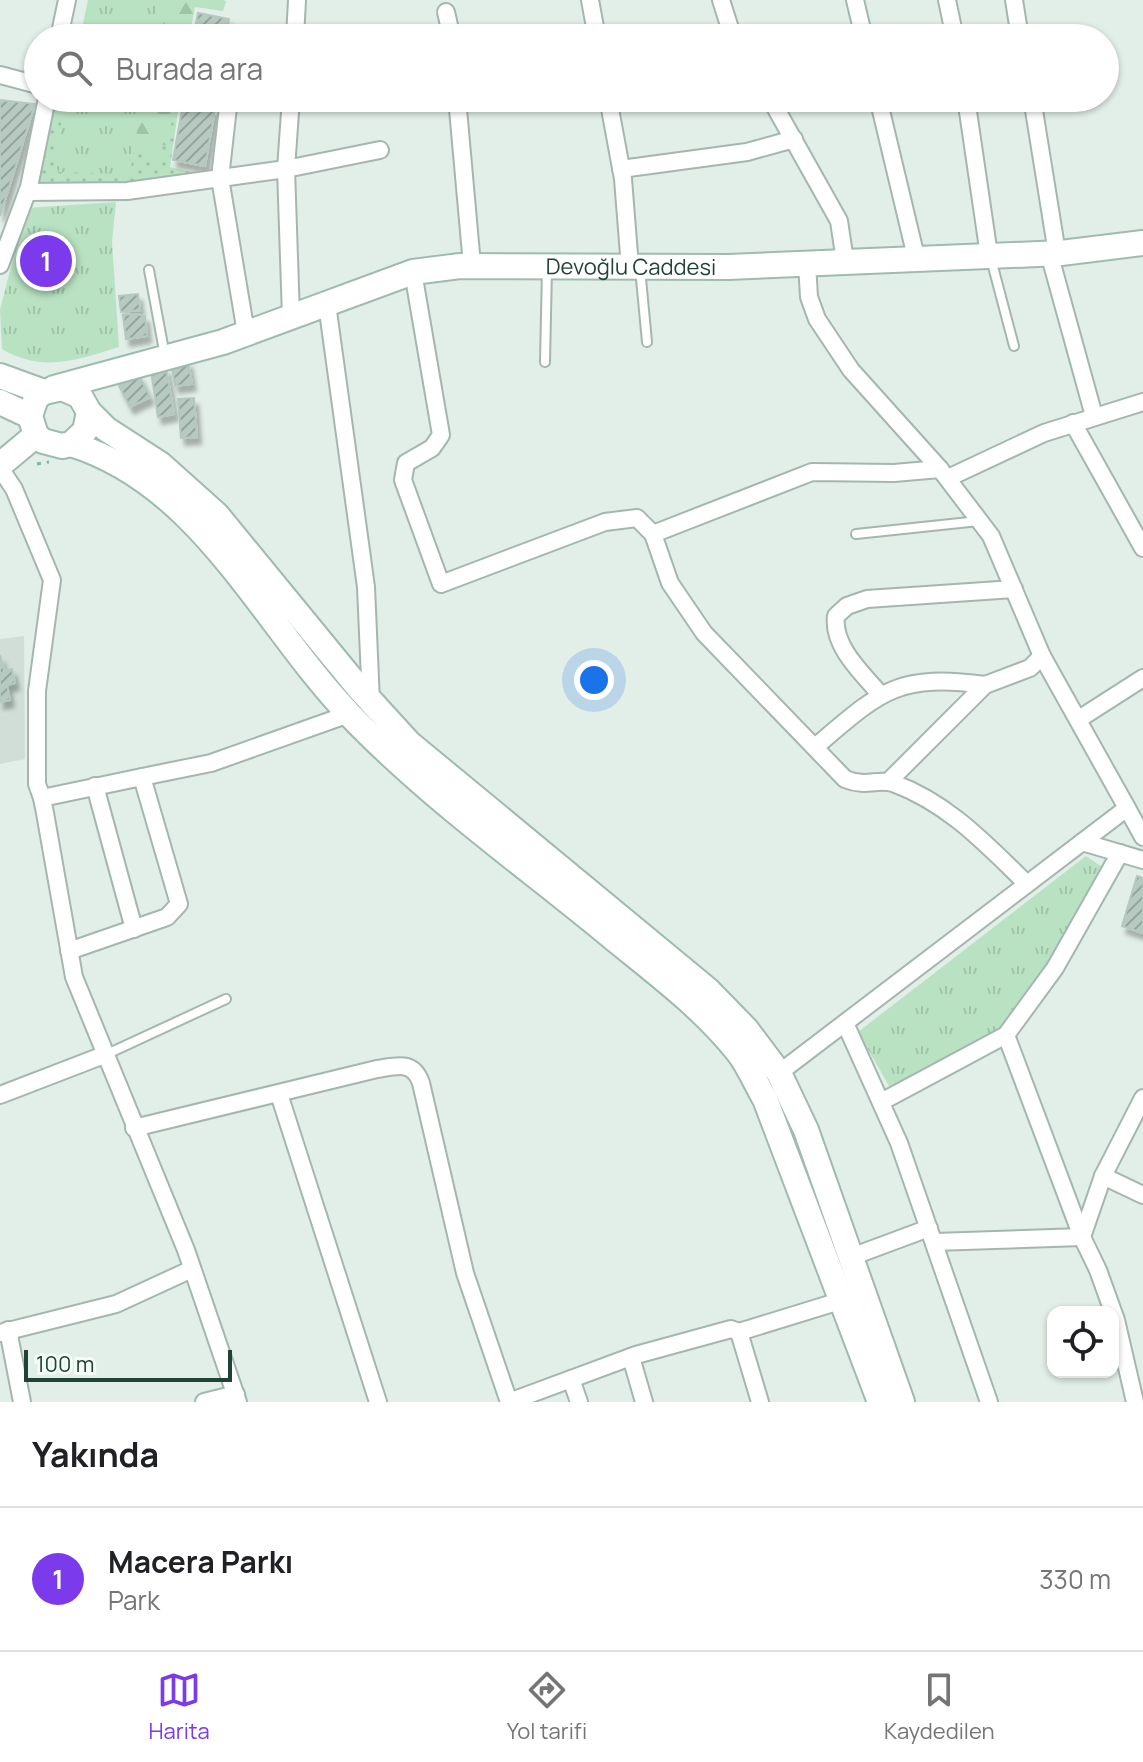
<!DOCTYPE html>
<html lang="tr">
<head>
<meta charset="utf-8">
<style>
	:root { --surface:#fff; --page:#f6f6f6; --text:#202124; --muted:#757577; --line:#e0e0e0; --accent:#7c3aed }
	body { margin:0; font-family:Manrope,sans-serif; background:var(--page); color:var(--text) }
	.controls { position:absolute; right:24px; bottom:24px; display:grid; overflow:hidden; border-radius:16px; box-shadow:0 2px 6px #0004 }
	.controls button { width:72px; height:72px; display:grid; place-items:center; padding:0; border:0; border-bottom:2px solid var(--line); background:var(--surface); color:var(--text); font:40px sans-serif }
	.scale { position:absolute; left:24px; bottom:20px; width:208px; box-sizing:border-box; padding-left:8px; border:4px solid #204237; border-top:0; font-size:22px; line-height:28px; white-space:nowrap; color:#204237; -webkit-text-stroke:6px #f4faf6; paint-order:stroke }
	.you { position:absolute; left:594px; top:680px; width:28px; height:28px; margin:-20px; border:6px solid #fff; border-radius:50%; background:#1a73e8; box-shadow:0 0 0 12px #1a73e833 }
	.badge { display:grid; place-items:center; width:52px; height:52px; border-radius:50%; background:var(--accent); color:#fff; font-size:26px; font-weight:700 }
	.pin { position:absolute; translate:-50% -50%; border:4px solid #fff; box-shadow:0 2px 8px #0006 }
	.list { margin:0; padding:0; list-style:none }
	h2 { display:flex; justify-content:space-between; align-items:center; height:104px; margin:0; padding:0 32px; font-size:34px }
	h2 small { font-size:26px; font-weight:400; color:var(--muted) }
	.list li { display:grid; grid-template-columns:52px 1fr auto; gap:24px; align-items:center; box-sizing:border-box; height:144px; padding:0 32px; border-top:2px solid var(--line) }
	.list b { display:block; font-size:30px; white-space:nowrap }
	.list p { margin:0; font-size:26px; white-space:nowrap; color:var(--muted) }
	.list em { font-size:26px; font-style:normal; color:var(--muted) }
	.icon { flex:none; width:44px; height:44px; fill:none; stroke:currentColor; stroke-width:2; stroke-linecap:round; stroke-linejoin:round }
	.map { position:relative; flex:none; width:1143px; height:1402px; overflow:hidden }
	.search { position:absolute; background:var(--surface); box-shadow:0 2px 6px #0004; left:24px; right:24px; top:24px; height:88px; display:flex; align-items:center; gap:20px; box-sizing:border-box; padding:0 28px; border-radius:44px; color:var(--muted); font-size:30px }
	.sheet { height:248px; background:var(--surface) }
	nav { display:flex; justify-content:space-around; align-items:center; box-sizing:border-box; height:112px; border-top:2px solid var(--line); background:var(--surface); font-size:22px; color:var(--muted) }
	nav a { display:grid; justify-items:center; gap:4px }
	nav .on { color:var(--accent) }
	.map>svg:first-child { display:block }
	.built { fill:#d0ded7 }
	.grass { fill:url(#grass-dots) }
	.forest { fill:url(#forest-firs) }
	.park { fill:url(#park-tufts) }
	.building { fill:url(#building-hatch); stroke:#b4c9bf; stroke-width:2; filter:url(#shadow) }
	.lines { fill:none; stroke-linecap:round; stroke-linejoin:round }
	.lane-casing { stroke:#a4b7af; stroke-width:12 }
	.street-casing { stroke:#a4b7af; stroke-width:20 }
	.secondary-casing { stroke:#9fbbb0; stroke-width:28 }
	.path { stroke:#7fb6a2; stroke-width:3; stroke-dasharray:4 6; stroke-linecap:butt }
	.lane { stroke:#fff; stroke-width:8 }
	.street { stroke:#fff; stroke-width:16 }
	.secondary { stroke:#fff; stroke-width:24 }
	.labels { text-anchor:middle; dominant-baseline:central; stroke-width:6; stroke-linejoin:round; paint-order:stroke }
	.street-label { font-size:22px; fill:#204237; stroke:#f4faf6 }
</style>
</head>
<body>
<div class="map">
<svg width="1143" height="1402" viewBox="0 0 1143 1402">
	<defs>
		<pattern id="grass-dots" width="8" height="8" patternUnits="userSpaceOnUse" patternTransform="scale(2)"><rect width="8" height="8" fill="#b9e2c2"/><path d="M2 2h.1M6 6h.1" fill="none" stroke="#9fc3a7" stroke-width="1.8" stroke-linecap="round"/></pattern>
		<pattern id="forest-firs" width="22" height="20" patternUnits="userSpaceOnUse" patternTransform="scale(2)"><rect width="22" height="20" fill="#b9e2c2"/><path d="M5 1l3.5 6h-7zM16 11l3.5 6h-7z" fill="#9fc3a7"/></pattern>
		<pattern id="park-tufts" width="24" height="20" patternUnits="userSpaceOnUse" patternTransform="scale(2)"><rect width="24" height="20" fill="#b9e2c2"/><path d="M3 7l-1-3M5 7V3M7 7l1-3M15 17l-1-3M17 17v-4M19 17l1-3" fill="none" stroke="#9fc3a7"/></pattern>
		<pattern id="building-hatch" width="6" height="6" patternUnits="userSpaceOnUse" patternTransform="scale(2)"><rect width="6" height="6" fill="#b7c9c1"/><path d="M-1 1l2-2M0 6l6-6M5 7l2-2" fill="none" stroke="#94a59e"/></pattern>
		<filter id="shadow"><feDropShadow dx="4" dy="7" stdDeviation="2" flood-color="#0004"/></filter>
	</defs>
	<rect width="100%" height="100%" fill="#e2eee8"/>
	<!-- built -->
	<path class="built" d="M24,636L25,759L0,764V639Z"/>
	<!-- grass -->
	<path class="grass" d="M56,98H180L170,167L200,174L192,179L44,190L36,185Z"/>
	<!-- forest -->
	<g class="forest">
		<path d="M111,0H224L226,2L223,11L195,7L189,38H98Z"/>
		<path d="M121,98H174L169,146L153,143L163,168C134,157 127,126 121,98Z"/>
	</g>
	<!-- park -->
	<g class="park">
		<path d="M88,0H158L152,38H80Z"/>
		<path d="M67,98H142L132,163L127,174L59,172L54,164V155Z"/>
		<path d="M116,202L112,242L119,347C78,360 42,373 2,349L0,310L26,208Z"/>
		<path d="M1086,856L1108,871L1045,974L1007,1023L892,1091L858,1032Z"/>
	</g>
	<!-- building -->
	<g class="building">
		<path d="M198,13L229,19L226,38H193Z"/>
		<path d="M0,100L35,104L0,216Z"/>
		<path d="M183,104L215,109L205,166L173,160Z"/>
		<path d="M138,294L140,310L121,312L119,296Z"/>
		<path d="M136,314L145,316L147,336L126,339L123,315Z"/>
		<path d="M188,361L192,384L175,386L171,363Z"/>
		<path d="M166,368L174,414L158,417L151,371Z"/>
		<path d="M139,375L150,397L130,407L119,386Z"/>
		<path d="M194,398L197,437L181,438L178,399Z"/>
		<path d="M0,655L4,671L12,669L15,683L7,685L10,700L0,702Z"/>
		<path d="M1137,876L1143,878V933L1122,926Z"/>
	</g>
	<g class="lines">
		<!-- lane casing -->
		<g class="lane-casing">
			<g id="lane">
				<path d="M991,259L1014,346"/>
				<path d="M640,268L647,342"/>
				<path d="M149,270L165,356"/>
				<path d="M545,362L547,269"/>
				<path d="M856,534L979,521"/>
				<path d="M105,1055L226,999"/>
			</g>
		</g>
		<!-- street casing -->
		<g class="street-casing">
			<g id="street">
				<path d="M590,0L597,38"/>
				<path d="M721,0L733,38"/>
				<path d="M855,0L864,38"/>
				<path d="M947,0L955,38"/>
				<path d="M1014,0L1020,38"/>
				<path d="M446,12L452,38"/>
				<path d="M59,38L67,0"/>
				<path d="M295,38L297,0"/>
				<path d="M0,75L38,85"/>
				<path d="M229,98L220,178L246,333"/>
				<path d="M457,98L472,265"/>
				<path d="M608,98L623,179L630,267"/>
				<path d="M770,98L839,221L845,261"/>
				<path d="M878,98L916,257"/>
				<path d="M966,98L989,255"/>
				<path d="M1032,98L1057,253"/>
				<path d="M621,169L747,152L794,139"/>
				<path d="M27,192L127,191L286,169L380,150"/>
				<path d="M1049,253L1094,416"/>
				<path d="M0,265L29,187L47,98"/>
				<path d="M413,272L441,435L432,448L406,463L403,480L441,584L605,522L637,518L653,534L670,583L704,633L845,779C867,788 877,778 893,783C948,803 986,844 1027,884"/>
				<path d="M327,304L366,587L371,702"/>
				<path d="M291,317L286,169L291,98"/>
				<path d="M1073,423L1143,548"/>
				<path d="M0,468L14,489L52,580L37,691V784L42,798"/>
				<path d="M948,478L1044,433L1143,402"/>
				<path d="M653,534L812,472L894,473L940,469"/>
				<path d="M880,694C862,673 832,646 836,616L847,606L867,599L1014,589"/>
				<path d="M1079,719L1143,678"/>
				<path d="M815,747C880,692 896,673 985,685"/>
				<path d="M142,777L211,763L349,714"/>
				<path d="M889,781L985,685L1030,668L1042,656"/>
				<path d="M95,786L134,929"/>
				<path d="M1127,808L1143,837"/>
				<path d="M1082,842L1143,860"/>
				<path d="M69,951L167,917L179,904L142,777L42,798L45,813L74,977L186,1250L238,1402"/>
				<path d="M845,1023L899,1143L989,1402"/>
				<path d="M1006,1035L1082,1237L1098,1270L1116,1320L1135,1402"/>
				<path d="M779,1073L1127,808L1042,656L991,536L940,469L851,370L817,319L809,297L807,263"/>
				<path d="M279,1094L378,1402"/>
				<path d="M0,1095L104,1055"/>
				<path d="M881,1102L1006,1035L1055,968L1120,853"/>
				<path d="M134,1128L377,1069C397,1066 413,1060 421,1083L465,1273L509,1402L636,1355L731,1329L739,1332L760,1402"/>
				<path d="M1103,1176L1143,1195"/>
				<path d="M934,1242L1082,1237L1103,1176L1143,1098"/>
				<path d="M851,1257L929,1228"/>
				<path d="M8,1330L22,1402"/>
				<path d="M739,1332L843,1300"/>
				<path d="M0,1333L116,1304L192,1269"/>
				<path d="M631,1357L644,1402"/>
				<path d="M571,1379L579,1402"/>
				<path d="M204,1402L236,1394"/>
			</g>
		</g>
		<!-- secondary casing -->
		<g class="secondary-casing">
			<g id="secondary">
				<path d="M0,376L44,392"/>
				<path id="s1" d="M54,388L223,342L413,272L460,266L728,267L1061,253L1143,243"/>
				<path d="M0,402L30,416"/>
				<path d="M89,412L85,431L71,444L62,446L43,441L36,435L30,416L36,398L44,392L62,388L80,396L89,412L106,429L160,464L217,515L358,687L409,743L708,990L746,1029L779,1073L806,1130L902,1402"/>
				<path d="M71,444C201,484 262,623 349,714C428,797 525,865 613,938C656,973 703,1008 738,1052C749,1066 756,1084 765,1099L880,1402"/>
				<path d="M0,465L36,435"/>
			</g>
		</g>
		<!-- path -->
		<path class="path" d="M37,464L49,462"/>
		<!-- lane -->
		<use href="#lane" class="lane"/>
		<!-- street -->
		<use href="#street" class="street"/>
		<!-- secondary -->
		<use href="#secondary" class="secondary"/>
	</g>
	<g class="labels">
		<!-- street labels -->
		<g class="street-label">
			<text stroke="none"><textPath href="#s1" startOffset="596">Devoğlu Caddesi</textPath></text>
		</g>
	</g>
</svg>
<div class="controls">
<button><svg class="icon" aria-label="locate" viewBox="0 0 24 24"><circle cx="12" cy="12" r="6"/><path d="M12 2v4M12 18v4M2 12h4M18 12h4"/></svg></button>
</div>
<div class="scale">100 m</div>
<div class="you"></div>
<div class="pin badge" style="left:46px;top:261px">1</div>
<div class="search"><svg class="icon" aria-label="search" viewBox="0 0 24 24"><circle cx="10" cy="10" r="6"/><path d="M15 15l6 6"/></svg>Burada ara</div>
</div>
<section class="sheet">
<h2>Yakında<small></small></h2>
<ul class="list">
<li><span class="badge">1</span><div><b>Macera Parkı</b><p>Park</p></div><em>330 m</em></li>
</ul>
</section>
<nav>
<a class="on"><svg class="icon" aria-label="map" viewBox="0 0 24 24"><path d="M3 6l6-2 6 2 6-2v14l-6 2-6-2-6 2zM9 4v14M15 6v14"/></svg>Harita</a>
<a><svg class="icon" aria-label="directions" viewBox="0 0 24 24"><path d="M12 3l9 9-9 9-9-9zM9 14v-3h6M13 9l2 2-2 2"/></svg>Yol tarifi</a>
<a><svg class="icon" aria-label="saved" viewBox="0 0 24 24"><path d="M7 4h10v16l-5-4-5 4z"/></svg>Kaydedilen</a>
</nav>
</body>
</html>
